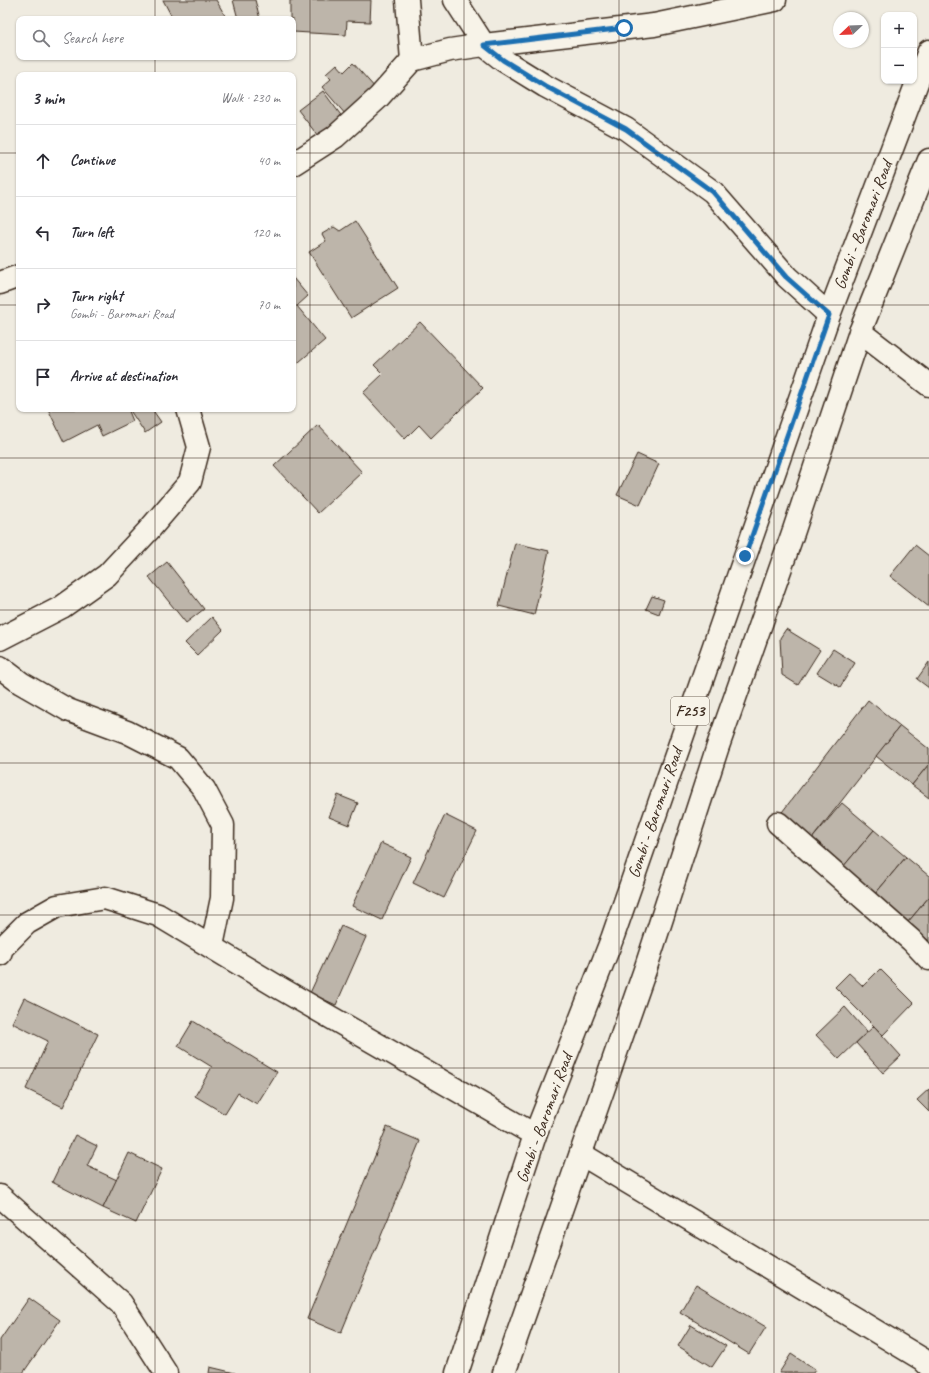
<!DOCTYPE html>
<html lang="en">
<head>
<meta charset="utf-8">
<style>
	:root { --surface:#fff; --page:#f7f7f7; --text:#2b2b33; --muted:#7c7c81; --line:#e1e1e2 }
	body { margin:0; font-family:Caveat,sans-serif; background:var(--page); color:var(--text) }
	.controls { position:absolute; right:12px; top:12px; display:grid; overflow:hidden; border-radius:8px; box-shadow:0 1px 3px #0004 }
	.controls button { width:36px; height:36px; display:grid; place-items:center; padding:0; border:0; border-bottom:1px solid var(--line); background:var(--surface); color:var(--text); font:20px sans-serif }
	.compass { position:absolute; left:833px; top:12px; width:36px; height:36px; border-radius:50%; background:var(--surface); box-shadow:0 1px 3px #0004; rotate:247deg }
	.stop { position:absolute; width:12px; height:12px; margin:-9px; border:3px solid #1f6fb2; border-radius:50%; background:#fff }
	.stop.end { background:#1f6fb2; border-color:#fff; box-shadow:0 1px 4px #0008 }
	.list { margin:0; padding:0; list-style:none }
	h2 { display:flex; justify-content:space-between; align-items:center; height:52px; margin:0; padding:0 16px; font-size:17px }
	h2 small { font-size:13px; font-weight:400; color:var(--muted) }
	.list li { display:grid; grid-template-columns:26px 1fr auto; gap:12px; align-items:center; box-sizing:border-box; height:72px; padding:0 16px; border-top:1px solid var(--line) }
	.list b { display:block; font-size:15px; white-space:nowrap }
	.list p { margin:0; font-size:13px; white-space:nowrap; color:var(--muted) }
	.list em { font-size:13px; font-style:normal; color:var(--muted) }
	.icon { flex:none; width:22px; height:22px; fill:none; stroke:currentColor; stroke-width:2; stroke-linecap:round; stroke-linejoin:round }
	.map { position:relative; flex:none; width:929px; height:1373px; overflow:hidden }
	.search { position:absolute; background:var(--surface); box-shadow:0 1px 3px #0004; left:16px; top:16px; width:280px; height:44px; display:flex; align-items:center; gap:10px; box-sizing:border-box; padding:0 14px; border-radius:8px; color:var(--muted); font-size:15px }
	.panel { position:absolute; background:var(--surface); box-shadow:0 1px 3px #0004; left:16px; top:72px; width:280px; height:340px; border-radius:8px }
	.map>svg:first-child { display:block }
	.building { fill:#bdb5aa; stroke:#3b2a1e }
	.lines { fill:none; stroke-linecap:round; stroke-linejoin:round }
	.street-casing { stroke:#3b2a1e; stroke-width:25 }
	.primary-casing { stroke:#3b2a1e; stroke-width:25 }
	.street { stroke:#f7f3e8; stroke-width:22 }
	.primary { stroke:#f7f3e8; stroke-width:22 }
	.route { stroke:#1f6fb2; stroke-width:5 }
	.grid { fill:none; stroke:#3b2a1e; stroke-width:1; stroke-opacity:0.55 }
	.labels { text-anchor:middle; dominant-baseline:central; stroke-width:4; stroke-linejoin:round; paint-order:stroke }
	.shield { fill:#f7f3e8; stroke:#73665b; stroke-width:1 }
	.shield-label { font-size:16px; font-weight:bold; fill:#3b2a1e }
	.street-label { font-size:17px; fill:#3b2a1e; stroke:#f7f3e8 }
</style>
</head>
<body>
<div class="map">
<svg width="929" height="1373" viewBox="0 0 929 1373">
	<rect width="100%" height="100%" fill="#efebe0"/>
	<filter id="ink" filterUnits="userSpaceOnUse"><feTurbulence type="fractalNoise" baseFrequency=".025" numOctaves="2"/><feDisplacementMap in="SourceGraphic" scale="8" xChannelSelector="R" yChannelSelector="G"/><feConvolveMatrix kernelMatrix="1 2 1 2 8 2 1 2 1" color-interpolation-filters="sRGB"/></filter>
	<g filter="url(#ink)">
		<!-- building -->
		<g class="building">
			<path d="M163,0H216L227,19H173Z"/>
			<path d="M233,0H255L260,19H238Z"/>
			<path d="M290,0H371L370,22L347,21L346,35L293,32V19H290Z"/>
			<path d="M353,63L376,89L346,115L322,87L331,79L326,74L337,64L344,72Z"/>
			<path d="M323,91L343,118L318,136L298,110Z"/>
			<path d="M355,221L398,288L351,318L309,252L326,241L322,234L334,227L340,231Z"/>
			<path d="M293,278L308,296L297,306L325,340L293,367Z"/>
			<path d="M420,322L483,388L431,438L419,425L405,439L363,393L383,374L374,365Z"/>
			<path d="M48,409H128L133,421L102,436L97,425L64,442Z"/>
			<path d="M129,409H152L161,422L145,433Z"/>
			<path d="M318,425L362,472L318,513L274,466Z"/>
			<path d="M637,454L659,464L640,505L617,495Z"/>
			<path d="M515,543L549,551L534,615L499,606Z"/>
			<path d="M915,545L929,556V607L890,576Z"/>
			<path d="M167,562L204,609L186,623L149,577Z"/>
			<path d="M652,596L664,600L659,614L646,609Z"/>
			<path d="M212,617L223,630L197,655L185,643Z"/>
			<path d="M786,629L820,650L798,685L782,675L780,638Z"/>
			<path d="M833,649L855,663L840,687L817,673Z"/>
			<path d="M929,662V688L917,679Z"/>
			<path d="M868,700L900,726L811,840L779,816Z"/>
			<path d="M900,726L929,749V764L912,785L876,756Z"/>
			<path d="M929,764V798L912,785Z"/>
			<path d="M338,795L358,803L349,825L329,817Z"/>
			<path d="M842,803L874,830L843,867L811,840Z"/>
			<path d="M445,815L477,831L444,898L413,883Z"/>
			<path d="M874,830L906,857L875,894L843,867Z"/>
			<path d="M381,843L411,857L382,920L352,906Z"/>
			<path d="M906,857L929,876V897L908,922L875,894Z"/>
			<path d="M929,897V941L908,922Z"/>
			<path d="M341,926L366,937L336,1005L310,993Z"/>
			<path d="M880,969L914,1003L883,1035L835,987L849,973L863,986Z"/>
			<path d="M24,998L98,1034L63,1107L26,1089L48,1041L12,1023Z"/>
			<path d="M845,1007L867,1032L839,1059L816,1035Z"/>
			<path d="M193,1021L277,1072L257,1104L238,1093L225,1114L195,1096L212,1067L178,1046Z"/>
			<path d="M874,1026L901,1056L883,1073L856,1043Z"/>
			<path d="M929,1089V1112L917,1100Z"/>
			<path d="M387,1127L420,1141L341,1333L307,1319Z"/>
			<path d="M75,1135L97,1146L87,1166L117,1180L103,1208L52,1182Z"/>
			<path d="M129,1153L162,1169L136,1223L103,1208Z"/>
			<path d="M696,1285L766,1327L749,1354L680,1312Z"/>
			<path d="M29,1298L60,1320L23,1373H0V1340Z"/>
			<path d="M691,1325L726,1346L712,1367L678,1346Z"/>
			<path d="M791,1354L815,1370L813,1373H779Z"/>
			<path d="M210,1367L235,1373H209Z"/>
		</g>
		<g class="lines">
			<!-- street casing -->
			<g class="street-casing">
				<g id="street">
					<path d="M407,0L412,60"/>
					<path d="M455,0L484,45L654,25L775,0"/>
					<path d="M293,164L335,137L378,98L412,60L450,50L484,45L503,60L545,86L626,129L713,192L787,277L829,315"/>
					<path d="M0,283L19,276"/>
					<path d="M860,332L929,385"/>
					<path d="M0,639L62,607L107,575L148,531L190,482L199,447L188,409"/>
					<path d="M0,667L21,683L68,710L127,732L178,758L204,789L223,825L222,898L212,946"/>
					<path d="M778,823L911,940L929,959"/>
					<path d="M0,954L2,948L27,923L57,906L105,898L158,915L278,987L535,1135"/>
					<path d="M581,1154L922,1359L929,1366"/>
					<path d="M0,1196L121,1303L166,1373"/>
				</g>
			</g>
			<!-- primary casing -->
			<g class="primary-casing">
				<g id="primary">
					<path d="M457,1373L535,1135L612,939L829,315L929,51"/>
					<path d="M504,1373L646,967L718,746L794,530L860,332L929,160"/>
				</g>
			</g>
			<!-- street -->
			<use href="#street" class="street"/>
			<!-- primary -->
			<use href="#primary" class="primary"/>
		</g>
	</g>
	<g class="lines" filter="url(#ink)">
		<!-- route -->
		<path class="route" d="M624,28L484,45L503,60L545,86L626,129L713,192L786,277L829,315L745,556"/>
	</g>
	<!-- grid -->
	<path class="grid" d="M155,0V19M310,0V1373M464,0V1373M619,0V1373M774,0V1373M155,57V75M0,153H19M293,153H929M0,305H19M293,305H929M155,409V1373M0,458H929M0,610H929M0,763H929M0,915H929M0,1068H929M0,1220H929"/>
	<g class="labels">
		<!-- shield labels -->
		<rect class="shield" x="671" y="697" width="38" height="28" rx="3"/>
		<g class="shield-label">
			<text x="690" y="711">F253</text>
		</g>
		<!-- street labels -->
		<g class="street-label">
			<text transform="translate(863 225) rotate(-69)">Gombi - Baromari Road</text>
			<text transform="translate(655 813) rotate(-71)">Gombi - Baromari Road</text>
			<text transform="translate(544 1118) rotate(-70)">Gombi - Baromari Road</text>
		</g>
	</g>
</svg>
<div class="controls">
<button>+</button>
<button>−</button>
</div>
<svg class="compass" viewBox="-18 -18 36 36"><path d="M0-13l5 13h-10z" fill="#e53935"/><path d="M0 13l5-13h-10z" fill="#7c7c81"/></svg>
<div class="stop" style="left:624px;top:28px"></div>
<div class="stop end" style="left:745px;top:556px"></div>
<div class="search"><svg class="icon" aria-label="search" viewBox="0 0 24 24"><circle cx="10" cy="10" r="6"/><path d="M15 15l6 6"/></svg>Search here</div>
<section class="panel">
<h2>3 min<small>Walk · 230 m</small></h2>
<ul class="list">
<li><svg class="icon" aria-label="ahead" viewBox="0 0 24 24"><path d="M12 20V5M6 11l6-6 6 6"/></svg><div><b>Continue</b></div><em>40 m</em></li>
<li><svg class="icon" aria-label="left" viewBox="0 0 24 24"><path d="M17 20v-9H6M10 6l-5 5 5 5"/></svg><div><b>Turn left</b></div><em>120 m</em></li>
<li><svg class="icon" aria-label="right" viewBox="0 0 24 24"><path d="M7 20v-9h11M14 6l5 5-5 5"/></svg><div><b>Turn right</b><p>Gombi - Baromari Road</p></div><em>70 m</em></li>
<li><svg class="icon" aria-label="arrive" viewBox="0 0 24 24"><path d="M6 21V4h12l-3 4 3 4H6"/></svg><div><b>Arrive at destination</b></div></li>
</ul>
</section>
</div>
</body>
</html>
